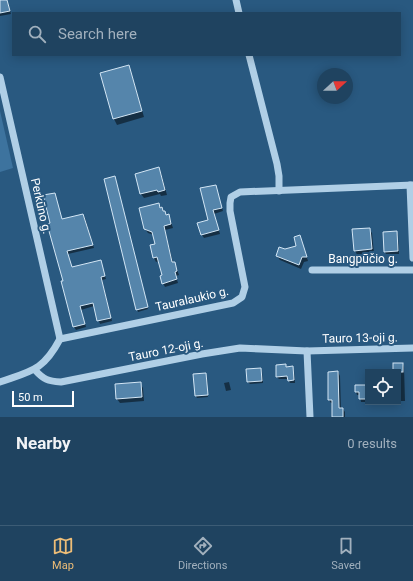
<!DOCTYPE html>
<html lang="en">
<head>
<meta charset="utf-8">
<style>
	:root { --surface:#1f4360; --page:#2c4e69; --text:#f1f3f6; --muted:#a1b0bd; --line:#3c5c75; --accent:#edbd77 }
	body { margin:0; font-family:Roboto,sans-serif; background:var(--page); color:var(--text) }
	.controls { position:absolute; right:12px; bottom:12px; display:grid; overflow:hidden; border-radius:0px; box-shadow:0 2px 10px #0003 }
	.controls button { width:36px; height:36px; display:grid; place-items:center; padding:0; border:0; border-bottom:1px solid var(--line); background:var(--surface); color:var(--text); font:20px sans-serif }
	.compass { position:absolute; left:317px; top:68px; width:36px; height:36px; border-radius:50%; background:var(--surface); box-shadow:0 2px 10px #0003; rotate:69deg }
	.scale { position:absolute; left:12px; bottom:10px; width:62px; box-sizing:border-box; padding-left:4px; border:2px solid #fff; border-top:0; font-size:11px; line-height:14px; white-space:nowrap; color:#fff; -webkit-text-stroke:3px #295980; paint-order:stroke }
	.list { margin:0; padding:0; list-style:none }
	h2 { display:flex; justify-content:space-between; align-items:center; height:52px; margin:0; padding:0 16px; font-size:17px }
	h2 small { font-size:13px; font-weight:400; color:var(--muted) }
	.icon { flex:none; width:22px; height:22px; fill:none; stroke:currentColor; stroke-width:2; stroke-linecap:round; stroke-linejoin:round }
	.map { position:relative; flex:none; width:413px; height:417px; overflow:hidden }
	.search { position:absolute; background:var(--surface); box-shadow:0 2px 10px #0003; left:12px; right:12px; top:12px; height:44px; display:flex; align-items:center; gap:10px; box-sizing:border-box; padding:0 14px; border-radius:0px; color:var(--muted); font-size:15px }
	.sheet { height:108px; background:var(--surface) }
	nav { display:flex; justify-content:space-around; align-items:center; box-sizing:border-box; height:56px; border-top:1px solid var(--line); background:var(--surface); font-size:11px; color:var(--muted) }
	nav a { display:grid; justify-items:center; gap:2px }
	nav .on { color:var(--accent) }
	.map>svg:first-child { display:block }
	.green { fill:#3d739e }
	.shadow { fill:#0007 }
	.building { fill:#5585ab; stroke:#d3e6f5 }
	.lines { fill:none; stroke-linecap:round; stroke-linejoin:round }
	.minor { stroke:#b0cfe6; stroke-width:7 }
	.labels { text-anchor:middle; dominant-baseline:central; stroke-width:4; stroke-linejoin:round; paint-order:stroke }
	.street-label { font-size:12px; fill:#fff; stroke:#295980 }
</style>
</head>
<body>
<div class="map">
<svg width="413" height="417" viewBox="0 0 413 417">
	<rect width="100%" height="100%" fill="#295980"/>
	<!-- green -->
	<path class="green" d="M0,111L13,168L0,172Z"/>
	<!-- shadow -->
	<g class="shadow">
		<path d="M0,0H7L11,14L0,16Z"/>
		<path d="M128,66L131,72L144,117L117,125L114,119L101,73Z"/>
		<path d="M158,169L161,173L167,195L161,196L160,194L144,198L141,194L136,174Z"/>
		<path d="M115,177L148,309L138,312L137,309Z"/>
		<path d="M215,186L223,211L214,214L220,234L204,238L202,235L209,220Z"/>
		<path d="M54,194L62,220L83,215L85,218L94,248L68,254L72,268L100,261L106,279L102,280L112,321L100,324L94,306L81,310L86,327L76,330L74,327L63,282H64L51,223Z"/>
		<path d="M158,204L170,219L173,228L165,230L173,263H174L176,267L179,275L176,276L178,283L165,287L163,283V276L159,261L156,262L154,258L152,246L156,245L154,235L148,233L145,229Z"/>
		<path d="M369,229L372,233L374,253L357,255L355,250Z"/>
		<path d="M396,232L398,235L399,254H386L385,252Z"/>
		<path d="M300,236L308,261L304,262L301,269L280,260L277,256L285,250L297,246Z"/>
		<path d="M403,364L404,367L405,401H398V372H394Z"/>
		<path d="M285,365L287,368L292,367L294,370L295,383H290L288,379H279L277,377Z"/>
		<path d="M260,369L262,371L263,383L250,384L248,382Z"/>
		<path d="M338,372L340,376L341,409H343L345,412V417H333V403H331L329,400Z"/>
		<path d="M205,374L207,377L208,397L197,398L196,396Z"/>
		<path d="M229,382L231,390L226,391L224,383Z"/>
		<path d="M140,383L143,388L144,401L120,403L117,399Z"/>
		<path d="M368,386V402H361L360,395H357L356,392Z"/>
	</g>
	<!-- building -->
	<g class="building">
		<path d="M0,0H7L10,11L0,13Z"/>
		<path d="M129,65L142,111L113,119L100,73Z"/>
		<path d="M159,167L165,190L158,192L157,190L140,194L135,174Z"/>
		<path d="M115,176L148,307L136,310L104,179Z"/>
		<path d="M216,185L222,208L213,210L219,230L201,235L197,223L208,220L200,188Z"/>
		<path d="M55,193L62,219L83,214L93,245L67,251L72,267L101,260L105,276L101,277L111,318L97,321L93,303L80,306L85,324L73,327L61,281H63L47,224L50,223L43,195Z"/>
		<path d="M159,203L160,208L162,207L163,211H165L166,215L169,214L171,224L164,226L172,262H175L177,271L175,272L177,279L162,284L160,276L162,275L157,257L153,258L150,245L155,244L152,232L144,229L139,208Z"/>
		<path d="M370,228L372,249L354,251L352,229Z"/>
		<path d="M397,231L398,251L384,252L383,232Z"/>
		<path d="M300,235L307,257H302L299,265L276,256L279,247L285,249L296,246L294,237Z"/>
		<rect x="393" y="363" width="10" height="9"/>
		<path d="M286,364V367L293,366L294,380L288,381L287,376L276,377V365Z"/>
		<path d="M261,368L262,381L247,382L246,369Z"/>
		<path d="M338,371L339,408H343V417H332V400H328V372Z"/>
		<path d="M206,373L208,395L195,396L193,374Z"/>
		<path d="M141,382L142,397L116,399L115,384Z"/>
		<path d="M355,385H368V399H359V392H355Z"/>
	</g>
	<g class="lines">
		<!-- minor -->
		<g class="minor">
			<path d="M236,0L239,13"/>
			<path d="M249,55L277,164L279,176V191"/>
			<path d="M0,77L60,339"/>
			<path d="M410,185L413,258"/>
			<path d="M312,270H413"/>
			<path d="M307,351L310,417"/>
			<path d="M35,370C44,380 48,381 61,382L202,354L240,348L307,351L413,348"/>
			<path d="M0,382C31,371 43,371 60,339L233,303L242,297L245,287L230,211V203L231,197L240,192L413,185"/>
		</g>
	</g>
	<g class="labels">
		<!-- street labels -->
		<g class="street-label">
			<text transform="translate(41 206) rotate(77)">Perkūno g.</text>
			<text x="363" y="259">Bangpūčio g.</text>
			<text transform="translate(192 299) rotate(-13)">Tauralaukio g.</text>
			<text transform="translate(360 338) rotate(-1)">Tauro 13-oji g.</text>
			<text transform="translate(166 350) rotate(-11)">Tauro 12-oji g.</text>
		</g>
	</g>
</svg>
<div class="controls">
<button><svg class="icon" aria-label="locate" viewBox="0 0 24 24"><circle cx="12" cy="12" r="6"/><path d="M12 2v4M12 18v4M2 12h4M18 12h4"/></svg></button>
</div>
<svg class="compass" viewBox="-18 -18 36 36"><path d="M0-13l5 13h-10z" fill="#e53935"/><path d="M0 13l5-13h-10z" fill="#a1b0bd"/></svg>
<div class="scale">50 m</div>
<div class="search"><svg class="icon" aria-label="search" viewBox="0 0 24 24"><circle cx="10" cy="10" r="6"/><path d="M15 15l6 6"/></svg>Search here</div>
</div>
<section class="sheet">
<h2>Nearby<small>0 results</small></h2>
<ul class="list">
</ul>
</section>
<nav>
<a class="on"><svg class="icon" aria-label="map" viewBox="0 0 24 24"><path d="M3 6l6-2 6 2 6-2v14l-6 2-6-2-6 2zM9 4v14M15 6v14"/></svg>Map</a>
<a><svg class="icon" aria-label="directions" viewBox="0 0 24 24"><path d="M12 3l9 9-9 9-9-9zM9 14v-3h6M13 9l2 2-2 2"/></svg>Directions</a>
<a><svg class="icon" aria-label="saved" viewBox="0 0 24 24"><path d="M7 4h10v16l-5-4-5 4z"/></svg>Saved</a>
</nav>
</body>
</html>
